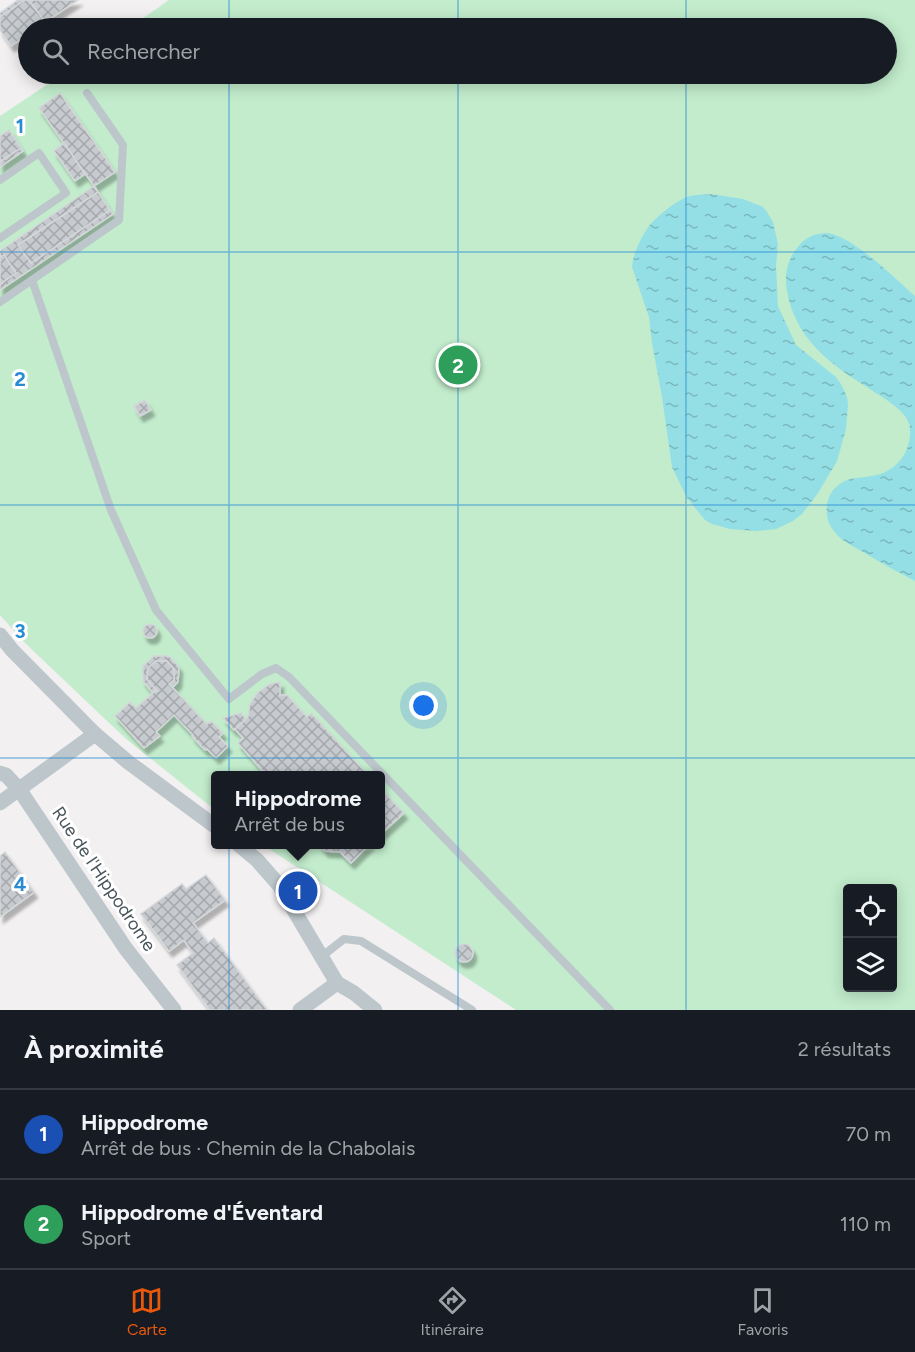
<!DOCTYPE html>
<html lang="fr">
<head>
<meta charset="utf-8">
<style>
	:root { --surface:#171b24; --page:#20242c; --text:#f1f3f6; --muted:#9ea1a6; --line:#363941; --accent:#ea580c }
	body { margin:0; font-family:Figtree,sans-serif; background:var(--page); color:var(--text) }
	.controls { position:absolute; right:18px; bottom:18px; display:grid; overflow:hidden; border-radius:6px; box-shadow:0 3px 15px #0003 }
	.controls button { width:54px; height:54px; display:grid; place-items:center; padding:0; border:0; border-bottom:2px solid var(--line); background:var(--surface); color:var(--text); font:30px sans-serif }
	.you { position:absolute; left:424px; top:706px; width:21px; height:21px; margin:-15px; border:4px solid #fff; border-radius:50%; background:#1a73e8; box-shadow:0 0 0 9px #1a73e833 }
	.badge { display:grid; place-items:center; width:39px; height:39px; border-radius:50%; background:var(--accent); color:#fff; font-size:20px; font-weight:700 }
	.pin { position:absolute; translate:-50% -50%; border:3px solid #fff; box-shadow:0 2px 6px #0006 }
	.popup { position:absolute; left:211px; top:771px; width:174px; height:78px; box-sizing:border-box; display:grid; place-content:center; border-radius:6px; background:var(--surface); filter:drop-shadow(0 2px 4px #0005); font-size:20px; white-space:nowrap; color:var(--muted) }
	.popup b { font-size:22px; color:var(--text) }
	.popup::after { content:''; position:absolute; left:50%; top:100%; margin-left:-12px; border:12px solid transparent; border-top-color:var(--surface) }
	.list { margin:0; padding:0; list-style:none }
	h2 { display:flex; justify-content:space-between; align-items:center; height:78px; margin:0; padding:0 24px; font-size:26px }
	h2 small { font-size:20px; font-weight:400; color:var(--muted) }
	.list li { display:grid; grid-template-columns:39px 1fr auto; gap:18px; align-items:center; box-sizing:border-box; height:90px; padding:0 24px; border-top:2px solid var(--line) }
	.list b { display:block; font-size:22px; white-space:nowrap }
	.list p { margin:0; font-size:20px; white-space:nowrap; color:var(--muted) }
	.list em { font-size:20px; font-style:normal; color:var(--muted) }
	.icon { flex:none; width:33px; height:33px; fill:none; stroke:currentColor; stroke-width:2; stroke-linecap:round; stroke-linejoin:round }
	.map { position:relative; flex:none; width:915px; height:1010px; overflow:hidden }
	.search { position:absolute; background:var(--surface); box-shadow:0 3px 15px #0003; left:18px; right:18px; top:18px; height:66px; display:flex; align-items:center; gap:15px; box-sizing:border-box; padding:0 21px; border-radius:33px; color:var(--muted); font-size:22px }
	.sheet { height:258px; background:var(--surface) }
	nav { display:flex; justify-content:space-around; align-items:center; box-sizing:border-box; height:84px; border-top:2px solid var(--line); background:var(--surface); font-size:16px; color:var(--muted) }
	nav a { display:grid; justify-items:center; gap:3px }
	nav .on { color:var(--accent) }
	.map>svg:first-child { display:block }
	.pitch { fill:#c2eccc; fill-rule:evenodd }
	.water { fill:url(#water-ripples) }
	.building { fill:url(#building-cross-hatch); stroke:#d4d7da; stroke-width:1.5; filter:url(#shadow) }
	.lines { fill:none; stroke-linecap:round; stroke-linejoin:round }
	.lane { stroke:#bcc6cb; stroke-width:8 }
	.street { stroke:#bcc6cb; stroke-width:15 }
	.grid { fill:none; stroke:#288bd3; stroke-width:1.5; stroke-opacity:0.55 }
	.labels { text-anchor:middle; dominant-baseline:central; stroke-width:6; stroke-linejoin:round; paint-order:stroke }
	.street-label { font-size:18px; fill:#49555b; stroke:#fff }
	.grid-label { font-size:20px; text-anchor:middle; font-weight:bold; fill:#288bd3; stroke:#fff; stroke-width:6; stroke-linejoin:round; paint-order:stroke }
</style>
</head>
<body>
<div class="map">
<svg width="915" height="1010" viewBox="0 0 915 1010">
	<defs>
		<pattern id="water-ripples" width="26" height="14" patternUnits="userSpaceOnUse" patternTransform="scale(1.5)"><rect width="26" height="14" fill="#93dfe5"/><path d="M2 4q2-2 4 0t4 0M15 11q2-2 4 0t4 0" fill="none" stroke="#7ab8bd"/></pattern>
		<pattern id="building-cross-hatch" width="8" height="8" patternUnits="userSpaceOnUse" patternTransform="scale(1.5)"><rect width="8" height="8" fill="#c7cbcf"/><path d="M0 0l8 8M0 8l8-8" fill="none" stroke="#a4a8ab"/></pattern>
		<filter id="shadow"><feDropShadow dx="3.5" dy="6" stdDeviation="1.5" flood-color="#0004"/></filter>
	</defs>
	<rect width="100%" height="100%" fill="#f2f0f0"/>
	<!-- pitch -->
	<path class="pitch" d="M169,0H915V1010H516L263,845L380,844V776H216L215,810L125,738L24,642L0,615V116L63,74H886V28H129ZM848,888H892V988H848Z"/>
	<!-- water -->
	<g class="water">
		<path d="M711,194L743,199L763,207L767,212L773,222L778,244L776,265L778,306L796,345L836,377L841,384L847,397L848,405L846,429L837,461L818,493L802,514L793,521L776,529L756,531L730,529L712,524L705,520L687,498L672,467L662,397L652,343L649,317L632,267C633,254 641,237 649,226C656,217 676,201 687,197C695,194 703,195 711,194Z"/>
		<path d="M828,233C855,238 893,277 915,296V581C897,572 880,562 863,552C853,546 841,541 834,531C828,524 826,515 827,506C828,494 835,486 845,481C854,477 862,478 871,476C890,474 905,460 909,442C911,432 911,424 905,416C893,402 880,396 865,386C832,365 802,343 790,304C785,285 783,270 794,252C803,239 812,233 828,233Z"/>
	</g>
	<!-- building -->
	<g class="building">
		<path d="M18,0H25L0,17V13Z"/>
		<path d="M25,0H29L45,22L36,28H28V34L11,46L0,30V17Z"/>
		<path d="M29,0H78L45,22Z"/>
		<path d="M60,93L115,172L94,186L39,108Z"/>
		<path d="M9,130L21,148L0,162V136Z"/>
		<path d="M64,143L85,174L75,181L54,151Z"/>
		<path d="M21,148L23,151L0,167V162Z"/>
		<path d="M94,186L98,192L18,245L31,263L110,210L113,214L0,290V284L16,273L4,255L0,258V251Z"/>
		<path d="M98,192L110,210L31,263L18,245Z"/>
		<path d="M4,255L16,273L0,284V258Z"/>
		<path d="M145,400L151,410L140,416L134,406Z"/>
		<circle cx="150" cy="631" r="7"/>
		<path d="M154,656H169L179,667L178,682L173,687L169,684L174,680V669L167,661H156L148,668L147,679L157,691L152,692L143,681V666Z"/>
		<path d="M156,661H167L174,669V680L169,684L207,724L211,721L223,733L219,737L228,746L216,758L207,749L205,750L192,736L193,735L174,715L156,732L160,736L144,748L115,716L130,702L136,708L154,692L157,691L147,679L148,668Z"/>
		<path d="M280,682V695H287L307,717L311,713L369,776H267L238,743L243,738L235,729L248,717L250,704L257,693L270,684Z"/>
		<path d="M241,713L246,719L234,730L223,718Z"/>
		<path d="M380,788L404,813L380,835Z"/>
		<path d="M319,844H370L351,863L340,852L325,851Z"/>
		<path d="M5,852L34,892L0,917V856Z"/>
		<path d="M206,875L225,900L193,923L208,943L214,938L267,1010H210L177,965L193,953L184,940L169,951L141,914L182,884L186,889Z"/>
		<circle cx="464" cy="953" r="9"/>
	</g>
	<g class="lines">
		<!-- lane -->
		<g class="lane">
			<path d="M0,180L39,153L66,193L0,238"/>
			<path d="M32,280L111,510L156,610L229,699L262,674L276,668L289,677L610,1010"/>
			<path d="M0,302L119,220L123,145L87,93"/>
			<path d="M321,957L344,939L361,941L472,1010"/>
		</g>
		<!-- street -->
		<g class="street">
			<path d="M0,635L12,650L95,734L128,762L216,827"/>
			<path d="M0,773L6,775L19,789L126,949L174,1010"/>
			<path d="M0,803L95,734"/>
			<path d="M238,844L257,860L279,885L337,983L354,993L375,1010"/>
			<path d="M300,1010L337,983"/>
		</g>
	</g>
	<!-- grid -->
	<path class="grid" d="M229,0V28M458,0V28M686,0V28M229,74V1010M458,74V1010M686,74V1010M0,252H915M0,505H915M0,758H915"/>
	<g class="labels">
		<!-- street labels -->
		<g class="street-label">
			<text transform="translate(104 879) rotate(56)">Rue de l'Hippodrome</text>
		</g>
	</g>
	<g class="grid-label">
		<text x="20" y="133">1</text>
		<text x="20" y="386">2</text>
		<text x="20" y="638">3</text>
		<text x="20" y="891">4</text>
	</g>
</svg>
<div class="controls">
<button><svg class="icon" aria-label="locate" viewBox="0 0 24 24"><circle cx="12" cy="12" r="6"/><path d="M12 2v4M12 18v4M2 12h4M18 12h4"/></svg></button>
<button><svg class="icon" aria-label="layers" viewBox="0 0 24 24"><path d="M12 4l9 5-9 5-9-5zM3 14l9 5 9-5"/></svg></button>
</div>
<div class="you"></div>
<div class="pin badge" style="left:298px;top:891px;background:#1a4fb4">1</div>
<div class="popup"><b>Hippodrome</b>Arrêt de bus</div>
<div class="pin badge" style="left:458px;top:365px;background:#2e9e5b">2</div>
<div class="search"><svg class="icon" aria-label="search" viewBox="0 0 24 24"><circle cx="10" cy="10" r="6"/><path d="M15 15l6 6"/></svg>Rechercher</div>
</div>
<section class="sheet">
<h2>À proximité<small>2 résultats</small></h2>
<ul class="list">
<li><span class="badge" style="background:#1a4fb4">1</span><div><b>Hippodrome</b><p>Arrêt de bus · Chemin de la Chabolais</p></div><em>70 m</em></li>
<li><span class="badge" style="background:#2e9e5b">2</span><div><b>Hippodrome d'Éventard</b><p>Sport</p></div><em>110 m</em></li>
</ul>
</section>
<nav>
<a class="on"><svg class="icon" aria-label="map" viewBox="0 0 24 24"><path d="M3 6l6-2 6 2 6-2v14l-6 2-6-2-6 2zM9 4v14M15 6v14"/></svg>Carte</a>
<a><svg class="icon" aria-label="directions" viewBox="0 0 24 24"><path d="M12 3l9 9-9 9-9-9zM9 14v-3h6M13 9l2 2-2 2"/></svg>Itinéraire</a>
<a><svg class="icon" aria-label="saved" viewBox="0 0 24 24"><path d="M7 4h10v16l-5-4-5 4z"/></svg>Favoris</a>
</nav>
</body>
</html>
